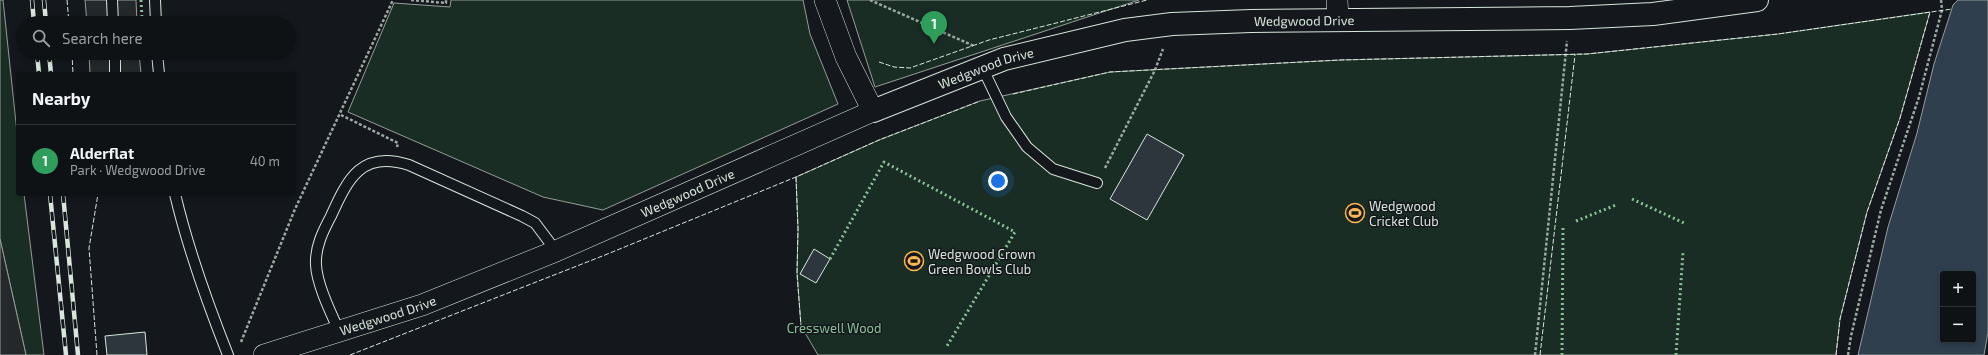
<!DOCTYPE html>
<html lang="en">
<head>
<meta charset="utf-8">
<style>
	:root { --surface:#0f1215; --page:#181b1e; --text:#f1f3f6; --muted:#9b9ea0; --line:#2f3234; --accent:#ea580c }
	body { margin:0; font-family:"Exo 2",sans-serif; background:var(--page); color:var(--text) }
	.controls { position:absolute; right:12px; bottom:12px; display:grid; overflow:hidden; border-radius:4px; box-shadow:0 2px 6px #0003 }
	.controls button { width:36px; height:36px; display:grid; place-items:center; padding:0; border:0; border-bottom:1px solid var(--line); background:var(--surface); color:var(--text); font:20px sans-serif }
	.you { position:absolute; left:998px; top:181px; width:14px; height:14px; margin:-10px; border:3px solid #fff; border-radius:50%; background:#1a73e8; box-shadow:0 0 0 6px #1a73e833 }
	.badge { display:grid; place-items:center; width:26px; height:26px; border-radius:50%; background:var(--accent); color:#fff; font-size:13px; font-weight:700 }
	.pin { position:absolute; translate:-50% -33px; filter:drop-shadow(0 1px 2px #0008) }
	.pin::after { content:''; position:absolute; top:21px; width:14px; height:12px; background:inherit; clip-path:polygon(0 0,100% 0,50% 100%) }
	.list { margin:0; padding:0; list-style:none }
	h2 { display:flex; justify-content:space-between; align-items:center; height:52px; margin:0; padding:0 16px; font-size:17px }
	h2 small { font-size:13px; font-weight:400; color:var(--muted) }
	.list li { display:grid; grid-template-columns:26px 1fr auto; gap:12px; align-items:center; box-sizing:border-box; height:72px; padding:0 16px; border-top:1px solid var(--line) }
	.list b { display:block; font-size:15px; white-space:nowrap }
	.list p { margin:0; font-size:13px; white-space:nowrap; color:var(--muted) }
	.list em { font-size:13px; font-style:normal; color:var(--muted) }
	.icon { flex:none; width:22px; height:22px; fill:none; stroke:currentColor; stroke-width:2; stroke-linecap:round; stroke-linejoin:round }
	.map { position:relative; flex:none; width:1988px; height:355px; overflow:hidden }
	.search { position:absolute; background:var(--surface); box-shadow:0 2px 6px #0003; left:16px; top:16px; width:280px; height:44px; display:flex; align-items:center; gap:10px; box-sizing:border-box; padding:0 14px; border-radius:22px; color:var(--muted); font-size:15px }
	.panel { position:absolute; background:var(--surface); box-shadow:0 2px 6px #0003; left:16px; top:72px; width:280px; height:124px; border-radius:4px }
	.map>svg:first-child { display:block }
	.green { fill:#1a2d24; stroke:#939e99 }
	.parking { fill:#24282b; stroke:#939e99 }
	.water { fill:#2f3f4d; stroke:#939e99; fill-rule:evenodd }
	.building { fill:#2c363c; stroke:#d8e6dc }
	.lines { fill:none; stroke-linecap:round; stroke-linejoin:round }
	.service-casing { stroke:#d8e6dc; stroke-width:12 }
	.minor-casing { stroke:#d8e6dc; stroke-width:22 }
	.tertiary-casing { stroke:#d8e6dc; stroke-width:24 }
	.path { stroke:#9da8a2; stroke-width:2.5; stroke-dasharray:3 2; stroke-linecap:butt }
	.service { stroke:#14181c; stroke-width:10 }
	.minor { stroke:#14181c; stroke-width:21 }
	.tertiary { stroke:#14181c; stroke-width:22 }
	.rail-casing { stroke:#d8e6dc; stroke-width:4.5 }
	.rail { stroke:#14181c; stroke-width:3; stroke-dasharray:9; stroke-linecap:butt }
	.hedge { stroke:#8ac095; stroke-width:3; stroke-dasharray:2 3; stroke-linecap:butt }
	.fence { stroke:#d8e6dc; stroke-width:1; stroke-dasharray:5 2; stroke-linecap:butt }
	.labels { text-anchor:middle; dominant-baseline:central; stroke-width:3; stroke-linejoin:round; paint-order:stroke }
	.street-label { font-size:13px; fill:#d8e6dc; stroke:#14181c }
	.poi-label { font-size:13px; fill:#d8e6dc; stroke:#14181c; text-anchor:start }
	.park-label { font-size:13px; fill:#8ac095; stroke:#14181c }
</style>
</head>
<body>
<div class="map">
<svg width="1988" height="355" viewBox="0 0 1988 355">
	<rect width="100%" height="100%" fill="#14181c"/>
	<!-- green -->
	<g class="green">
		<path d="M0,0H3L18,142V194H24L44,355H26L0,239Z"/>
		<path d="M451,0H803L810,34L838,104L603,210L543,197L348,112L394,3L450,7Z"/>
		<path d="M847,0H1139L875,87Z"/>
		<path d="M1930,12L1900,118L1867,212L1840,319L1836,355H818L801,326L797,273L798,229L796,177L879,140L980,101L1110,72L1340,60L1587,54L1778,34Z"/>
	</g>
	<!-- parking -->
	<g class="parking">
		<path d="M85,0H136L137,23H87Z"/>
		<path d="M89,53H139L141,74H90Z"/>
		<path d="M0,239L26,355H0Z"/>
	</g>
	<!-- water -->
	<path class="water" d="M1958,0H1988V332L1984,355H1858L1888,227L1917,133L1934,64L1953,5ZM1943,274H1973V340H1943Z"/>
	<!-- building -->
	<g class="building">
		<path d="M1147,134L1184,155L1147,220L1110,199Z"/>
		<path d="M814,249L830,259L816,283L800,274Z"/>
		<path d="M145,332L147,355H107L105,336Z"/>
	</g>
	<g class="lines">
		<!-- service casing -->
		<g class="service-casing">
			<g id="service">
				<path d="M112,0L113,23"/>
				<path d="M155,0L156,23"/>
				<path d="M115,53V74"/>
				<path d="M157,53L159,74"/>
				<path d="M982,67L1006,117L1027,147L1053,169L1097,183"/>
				<path d="M175,194C188,249 207,302 228,355"/>
				<path d="M339,331C331,313 317,285 316,265C315,247 323,231 331,216C348,178 362,150 409,165L522,216L535,223L556,251"/>
			</g>
		</g>
		<!-- minor casing -->
		<g class="minor-casing">
			<g id="minor">
				<path d="M1337,0L1338,19"/>
				<path id="s1" d="M264,355L422,305L556,251L873,111L846,57L825,0"/>
			</g>
		</g>
		<!-- tertiary casing -->
		<g class="tertiary-casing">
			<g id="tertiary">
				<path id="s2" d="M873,111L1004,59L1125,30L1172,24L1251,21L1570,18L1653,14L1757,0"/>
			</g>
		</g>
		<!-- path -->
		<g class="path">
			<path d="M411,0L446,3V0"/>
			<path d="M870,0L974,46"/>
			<path d="M341,115L398,143L397,147"/>
			<path d="M1105,168L1155,70L1163,49"/>
			<path d="M241,342L295,209L393,0"/>
			<path d="M1535,355L1567,41"/>
			<path d="M1848,355L1851,336L1881,210L1919,97L1942,10L1941,0"/>
		</g>
		<!-- service -->
		<use href="#service" class="service"/>
		<!-- minor -->
		<use href="#minor" class="minor"/>
		<!-- tertiary -->
		<use href="#tertiary" class="tertiary"/>
		<!-- rail casing -->
		<g class="rail-casing">
			<g id="rail">
				<path d="M32,0L34,23"/>
				<path d="M44,0L46,23"/>
				<path d="M37,53L39,74"/>
				<path d="M49,53L51,74"/>
				<path d="M50,194L66,355"/>
				<path d="M63,194L78,355"/>
			</g>
		</g>
		<!-- rail -->
		<use href="#rail" class="rail"/>
		<!-- hedge -->
		<g class="hedge">
			<path d="M141,0L142,18"/>
			<path d="M1632,199L1684,223"/>
			<path d="M1576,221L1616,205"/>
			<path d="M830,259L884,162L1015,232L947,346"/>
			<path d="M1562,355L1563,228"/>
			<path d="M1676,355L1683,252"/>
		</g>
		<!-- fence -->
		<g class="fence">
			<path d="M67,0L69,23"/>
			<path d="M72,53L73,74"/>
			<path d="M879,62L894,67L910,68L989,40L1147,0"/>
			<path d="M1013,94L1110,72L1340,60L1587,54L1778,34L1952,9"/>
			<path d="M796,177L798,229L797,273L801,326"/>
			<path d="M97,355L89,248L98,194"/>
			<path d="M350,355L605,255L796,177L879,140L980,101"/>
			<path d="M1540,355L1575,55"/>
			<path d="M1836,355L1840,319L1867,212L1900,118L1930,12"/>
		</g>
	</g>
	<!-- icons -->
	<defs>
		<g id="stadium-ring" transform="scale(1)"><circle r="9.5" fill="#14181c" stroke="#ffb74d" stroke-width="1.5"/><path d="M0-5a6.5 5 0 1 0 0 10a6.5 5 0 1 0 0-10ZM-3.5-1.8h7v3.6h-7Z" fill="#ffb74d"/></g>
	</defs>
	<g fill-rule="evenodd">
		<use href="#stadium-ring" x="1355" y="213"/>
		<use href="#stadium-ring" x="914" y="261"/>
	</g>
	<g class="labels">
		<!-- street labels -->
		<g class="street-label">
			<text stroke="none"><textPath href="#s2" startOffset="445">Wedgwood Drive</textPath></text>
			<text stroke="none"><textPath href="#s2" startOffset="121">Wedgwood Drive</textPath></text>
			<text stroke="none"><textPath href="#s1" startOffset="454">Wedgwood Drive</textPath></text>
			<text stroke="none"><textPath href="#s1" startOffset="130">Wedgwood Drive</textPath></text>
		</g>
		<!-- poi labels -->
		<g class="poi-label">
			<text x="1369" y="206">Wedgwood<tspan x="1369" dy="15">Cricket Club</tspan></text>
			<text x="928" y="254">Wedgwood Crown<tspan x="928" dy="15">Green Bowls Club</tspan></text>
		</g>
		<!-- park labels -->
		<g class="park-label">
			<text x="834" y="328">Cresswell Wood</text>
		</g>
	</g>
</svg>
<div class="controls">
<button>+</button>
<button>−</button>
</div>
<div class="you"></div>
<div class="pin badge" style="left:934px;top:44px;background:#2e9e5b">1</div>
<div class="search"><svg class="icon" aria-label="search" viewBox="0 0 24 24"><circle cx="10" cy="10" r="6"/><path d="M15 15l6 6"/></svg>Search here</div>
<section class="panel">
<h2>Nearby<small></small></h2>
<ul class="list">
<li><span class="badge" style="background:#2e9e5b">1</span><div><b>Alderflat</b><p>Park · Wedgwood Drive</p></div><em>40 m</em></li>
</ul>
</section>
</div>
</body>
</html>
